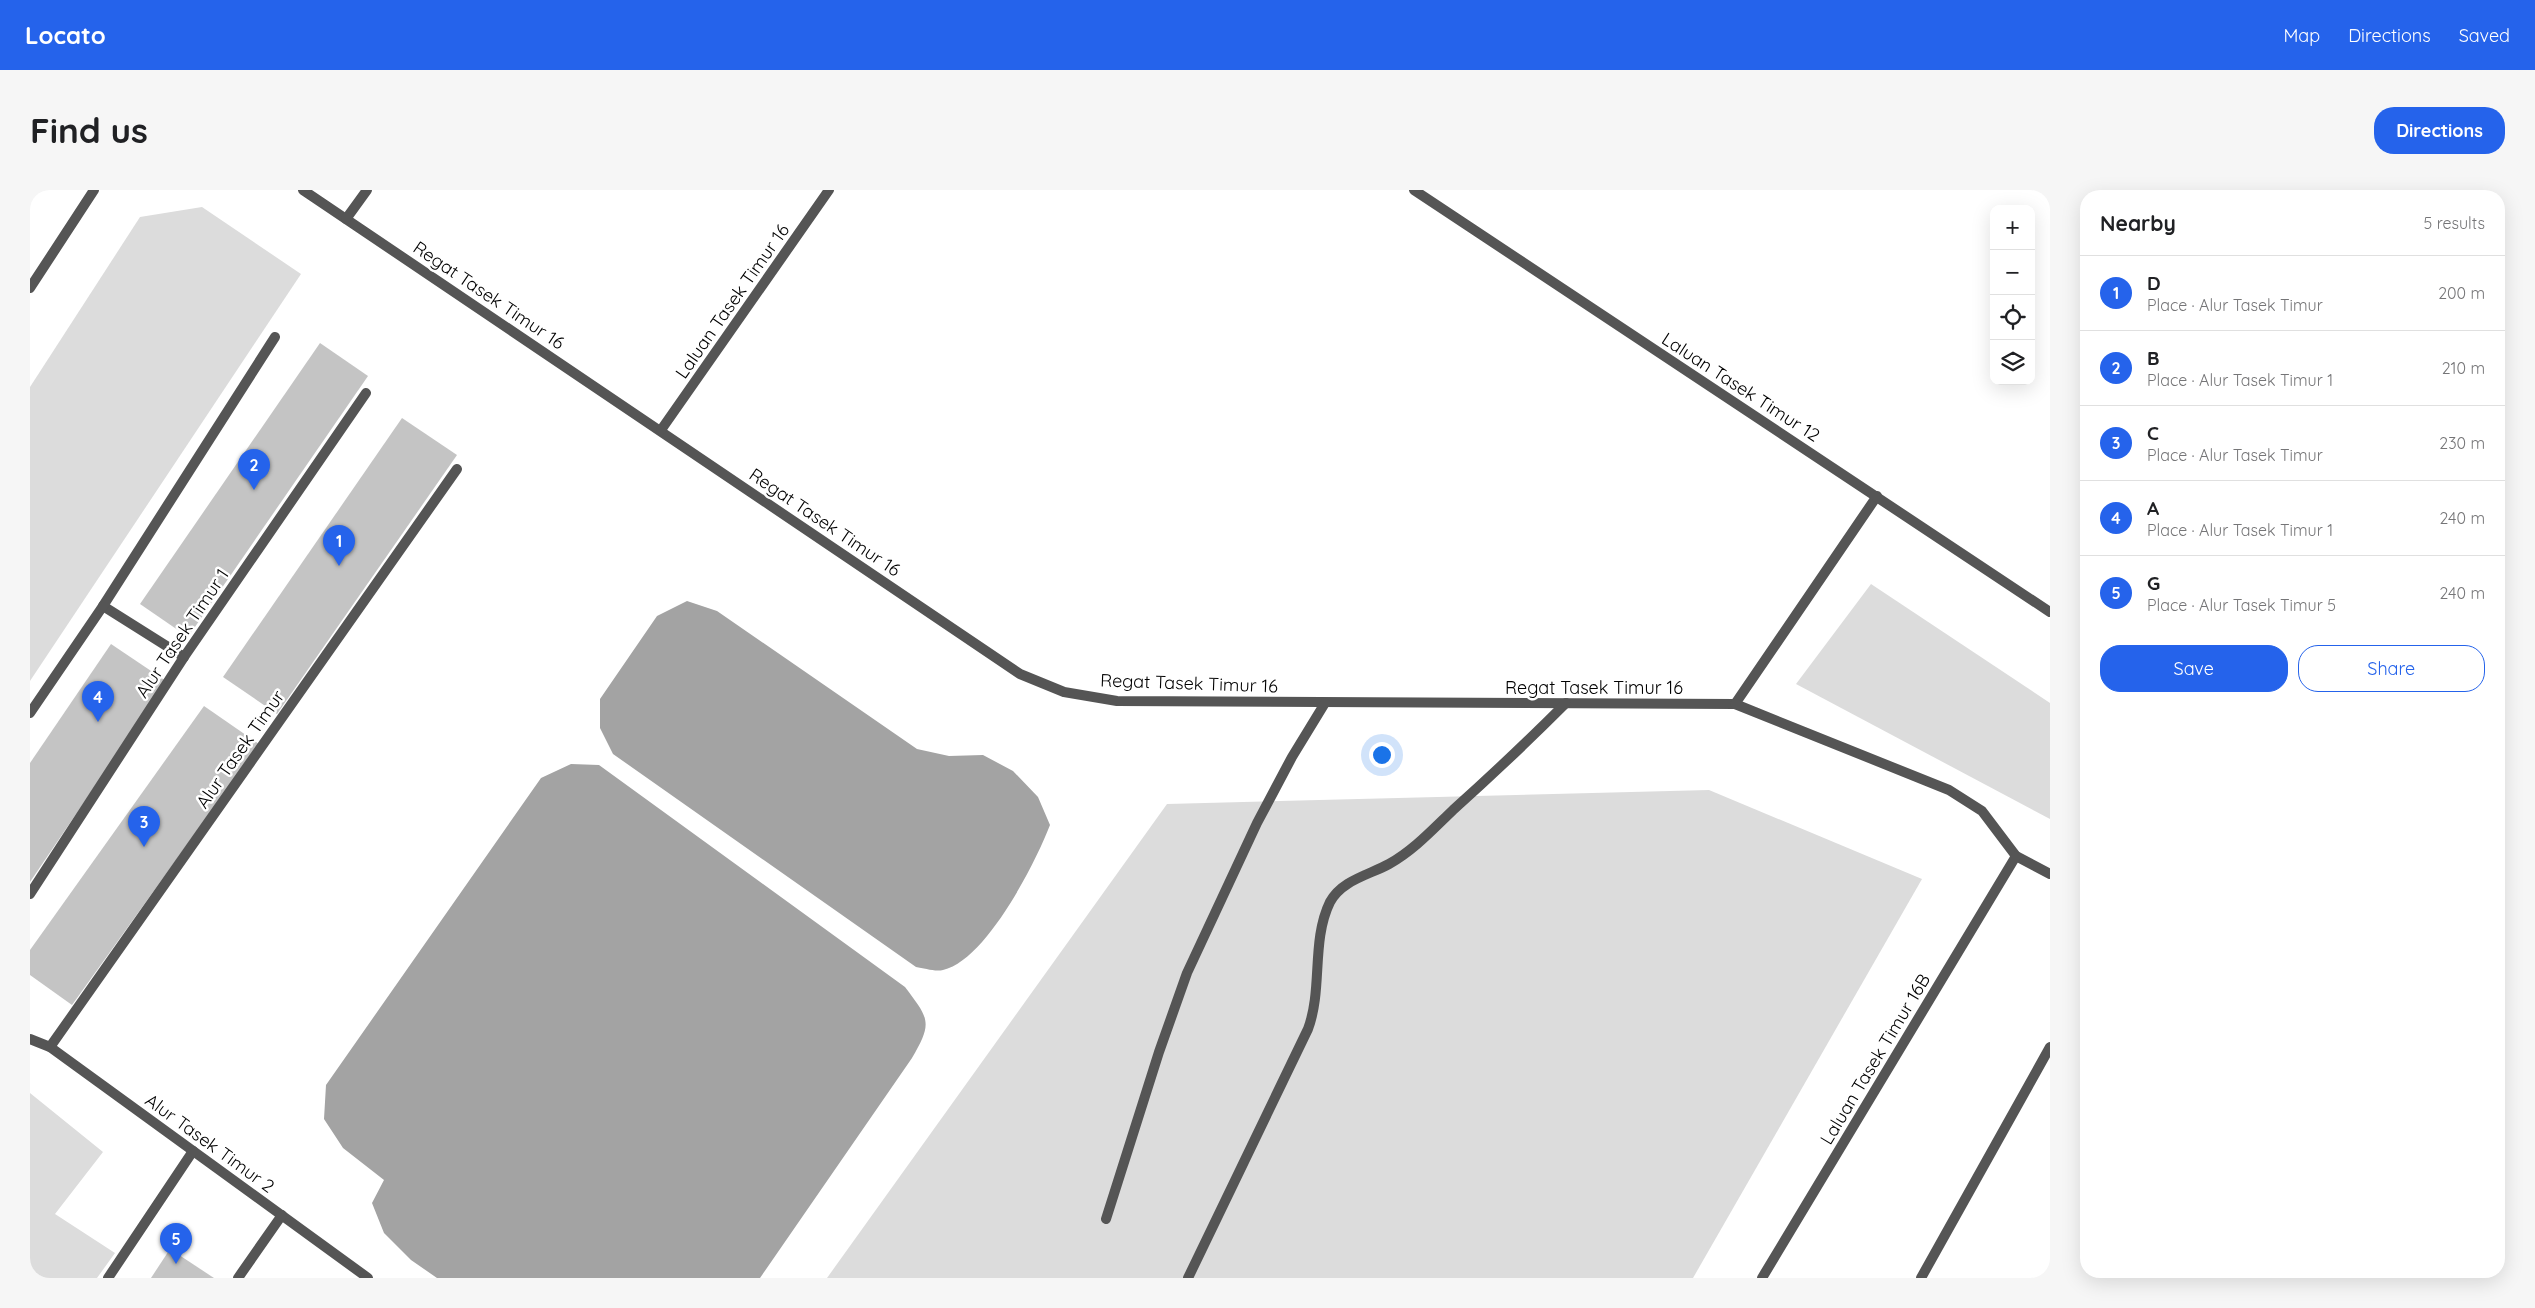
<!DOCTYPE html>
<html lang="en">
<head>
<meta charset="utf-8">
<style>
	:root { --surface:#fff; --page:#f6f6f6; --text:#202124; --muted:#757577; --line:#e0e0e0; --accent:#2563eb }
	body { margin:0; font-family:Quicksand,sans-serif; background:var(--page); color:var(--text) }
	.controls { position:absolute; right:15px; top:15px; display:grid; overflow:hidden; border-radius:10px; box-shadow:0 5px 20px #0002 }
	.controls button { width:45px; height:45px; display:grid; place-items:center; padding:0; border:0; border-bottom:1px solid var(--line); background:var(--surface); color:var(--text); font:25px sans-serif }
	.you { position:absolute; left:1351px; top:564px; width:18px; height:18px; margin:-12px; border:4px solid #fff; border-radius:50%; background:#1a73e8; box-shadow:0 0 0 8px #1a73e833 }
	.badge { display:grid; place-items:center; width:32px; height:32px; border-radius:50%; background:var(--accent); color:#fff; font-size:16px; font-weight:700 }
	.pin { position:absolute; translate:-50% -41px; filter:drop-shadow(0 1px 2px #0008) }
	.pin::after { content:''; position:absolute; top:26px; width:18px; height:15px; background:inherit; clip-path:polygon(0 0,100% 0,50% 100%) }
	.list { margin:0; padding:0; list-style:none }
	h2 { display:flex; justify-content:space-between; align-items:center; height:65px; margin:0; padding:0 20px; font-size:21px }
	h2 small { font-size:16px; font-weight:400; color:var(--muted) }
	.list li { display:grid; grid-template-columns:32px 1fr auto; gap:15px; align-items:center; box-sizing:border-box; height:75px; padding:0 20px; border-top:1px solid var(--line) }
	.list b { display:block; font-size:19px; white-space:nowrap }
	.list p { margin:0; font-size:16px; white-space:nowrap; color:var(--muted) }
	.list em { font-size:16px; font-style:normal; color:var(--muted) }
	.actions { display:flex; gap:10px; padding:15px 20px }
	.actions a { flex:1; padding:11px 0; border:1px solid var(--accent); border-radius:20px; text-align:center; font-size:18px; color:var(--accent) }
	.actions .main { background:var(--accent); color:#fff }
	.icon { flex:none; width:28px; height:28px; fill:none; stroke:currentColor; stroke-width:2; stroke-linecap:round; stroke-linejoin:round }
	.map { position:relative; flex:none; width:2020px; height:1088px; overflow:hidden; border-radius:20px }
	header { display:flex; align-items:center; gap:30px; box-sizing:border-box; height:70px; padding:0 25px; background:var(--accent); color:#fff }
	header strong { font-size:24px }
	nav { display:flex; gap:28px; margin-inline-start:auto; font-size:18px }
	.intro { display:flex; align-items:center; justify-content:space-between; box-sizing:border-box; height:120px; padding:0 30px }
	h1 { margin:0; font-size:35px }
	.button { padding:12px 22px; border-radius:20px; background:var(--accent); color:#fff; font-size:18px; font-weight:700 }
	main { display:flex; gap:30px; padding:0 30px }
	aside { flex:1; background:var(--surface); border-radius:20px; box-shadow:0 5px 20px #0002 }
	.map>svg:first-child { display:block }
	.green { fill:#dcdcdc }
	.water { fill:#a3a3a3 }
	.building { fill:#c4c4c4 }
	.lines { fill:none; stroke-linecap:round; stroke-linejoin:round }
	.minor { stroke:#555; stroke-width:10 }
	.tertiary { stroke:#555; stroke-width:10 }
	.labels { text-anchor:middle; dominant-baseline:central; stroke-width:5; stroke-linejoin:round; paint-order:stroke }
	.street-label { font-size:18px; fill:#000; stroke:#fff }
</style>
</head>
<body>
<header>
<strong>Locato</strong>
<nav><a>Map</a><a>Directions</a><a>Saved</a></nav>
</header>
<div class="intro"><h1>Find us</h1><a class="button">Directions</a></div>
<main>
<div class="map">
<svg width="2020" height="1088" viewBox="0 0 2020 1088">
	<rect width="100%" height="100%" fill="#fff"/>
	<!-- green -->
	<g class="green">
		<path d="M172,17L271,84L0,491V197L110,27Z"/>
		<path d="M1841,394L2020,513V629L1766,494Z"/>
		<path d="M1679,600L1892,689L1663,1088H797L1137,614Z"/>
		<path d="M0,903L73,962L25,1024L85,1063L67,1088H0Z"/>
	</g>
	<!-- water -->
	<g class="water">
		<path d="M657,411L687,421L887,559L919,566L953,565L983,581L1008,607L1020,635C1005,674 956,770 913,780C905,782 894,778 886,777L583,564L570,538V509L627,426Z"/>
		<path d="M541,574L569,575L875,797C899,829 903,832 882,868L730,1088H407L381,1070L354,1043L342,1013L354,990L313,958L294,929L296,895L511,588Z"/>
	</g>
	<!-- building -->
	<g class="building">
		<path d="M290,153L338,186L158,447L110,414Z"/>
		<path d="M372,228L427,265L247,524L193,487Z"/>
		<path d="M81,454L136,491L0,692V573Z"/>
		<path d="M174,516L229,554L42,815L0,785V760Z"/>
		<path d="M140,1059L184,1088H121Z"/>
	</g>
	<g class="lines">
		<!-- minor -->
		<g class="minor">
			<path d="M273,0L990,484L1034,502L1087,511L1705,514L1847,306"/>
			<path d="M1384,0L2020,422"/>
			<path d="M316,29L337,0"/>
			<path d="M631,240L799,0"/>
			<path d="M73,416L154,467"/>
			<path d="M1705,514L1919,600L1952,621L1986,666L2020,684"/>
			<path d="M0,523L73,416L245,147"/>
			<path d="M0,704L154,467L336,203"/>
			<path d="M0,849L20,857L338,1088"/>
			<path d="M20,857L427,279"/>
			<path d="M1076,1029L1129,862L1157,783L1227,633L1262,567L1295,513"/>
			<path d="M78,1088L163,961"/>
			<path d="M208,1088L252,1025"/>
			<path d="M1158,1088L1278,839C1293,799 1281,751 1300,712C1312,690 1339,685 1359,674C1384,660 1403,639 1423,620C1462,585 1499,550 1536,513"/>
			<path d="M1732,1088L1986,666"/>
			<path d="M1891,1088L2020,857"/>
		</g>
		<!-- tertiary -->
		<path class="tertiary" d="M0,98L64,0"/>
	</g>
	<g class="labels">
		<!-- street labels -->
		<g class="street-label">
			<text transform="translate(459 105) rotate(34)">Regat Tasek Timur 16</text>
			<text transform="translate(702 111) rotate(-55)">Laluan Tasek Timur 16</text>
			<text transform="translate(1711 197) rotate(33)">Laluan Tasek Timur 12</text>
			<text transform="translate(795 332) rotate(34)">Regat Tasek Timur 16</text>
			<text transform="translate(152 443) rotate(-56)">Alur Tasek Timur 1</text>
			<text transform="translate(1159 493) rotate(2)">Regat Tasek Timur 16</text>
			<text x="1564" y="497">Regat Tasek Timur 16</text>
			<text transform="translate(210 559) rotate(-55)">Alur Tasek Timur</text>
			<text transform="translate(1845 869) rotate(-59)">Laluan Tasek Timur 16B</text>
			<text transform="translate(180 953) rotate(36)">Alur Tasek Timur 2</text>
		</g>
	</g>
</svg>
<div class="controls">
<button>+</button>
<button>−</button>
<button><svg class="icon" aria-label="locate" viewBox="0 0 24 24"><circle cx="12" cy="12" r="6"/><path d="M12 2v4M12 18v4M2 12h4M18 12h4"/></svg></button>
<button><svg class="icon" aria-label="layers" viewBox="0 0 24 24"><path d="M12 4l9 5-9 5-9-5zM3 14l9 5 9-5"/></svg></button>
</div>
<div class="you"></div>
<div class="pin badge" style="left:309px;top:376px">1</div>
<div class="pin badge" style="left:224px;top:300px">2</div>
<div class="pin badge" style="left:114px;top:657px">3</div>
<div class="pin badge" style="left:68px;top:532px">4</div>
<div class="pin badge" style="left:146px;top:1074px">5</div>
</div>
<aside>
<h2>Nearby<small>5 results</small></h2>
<ul class="list">
<li><span class="badge">1</span><div><b>D</b><p>Place · Alur Tasek Timur</p></div><em>200 m</em></li>
<li><span class="badge">2</span><div><b>B</b><p>Place · Alur Tasek Timur 1</p></div><em>210 m</em></li>
<li><span class="badge">3</span><div><b>C</b><p>Place · Alur Tasek Timur</p></div><em>230 m</em></li>
<li><span class="badge">4</span><div><b>A</b><p>Place · Alur Tasek Timur 1</p></div><em>240 m</em></li>
<li><span class="badge">5</span><div><b>G</b><p>Place · Alur Tasek Timur 5</p></div><em>240 m</em></li>
</ul>
<div class="actions"><a class="main">Save</a><a>Share</a></div>
</aside>
</main>
</body>
</html>
